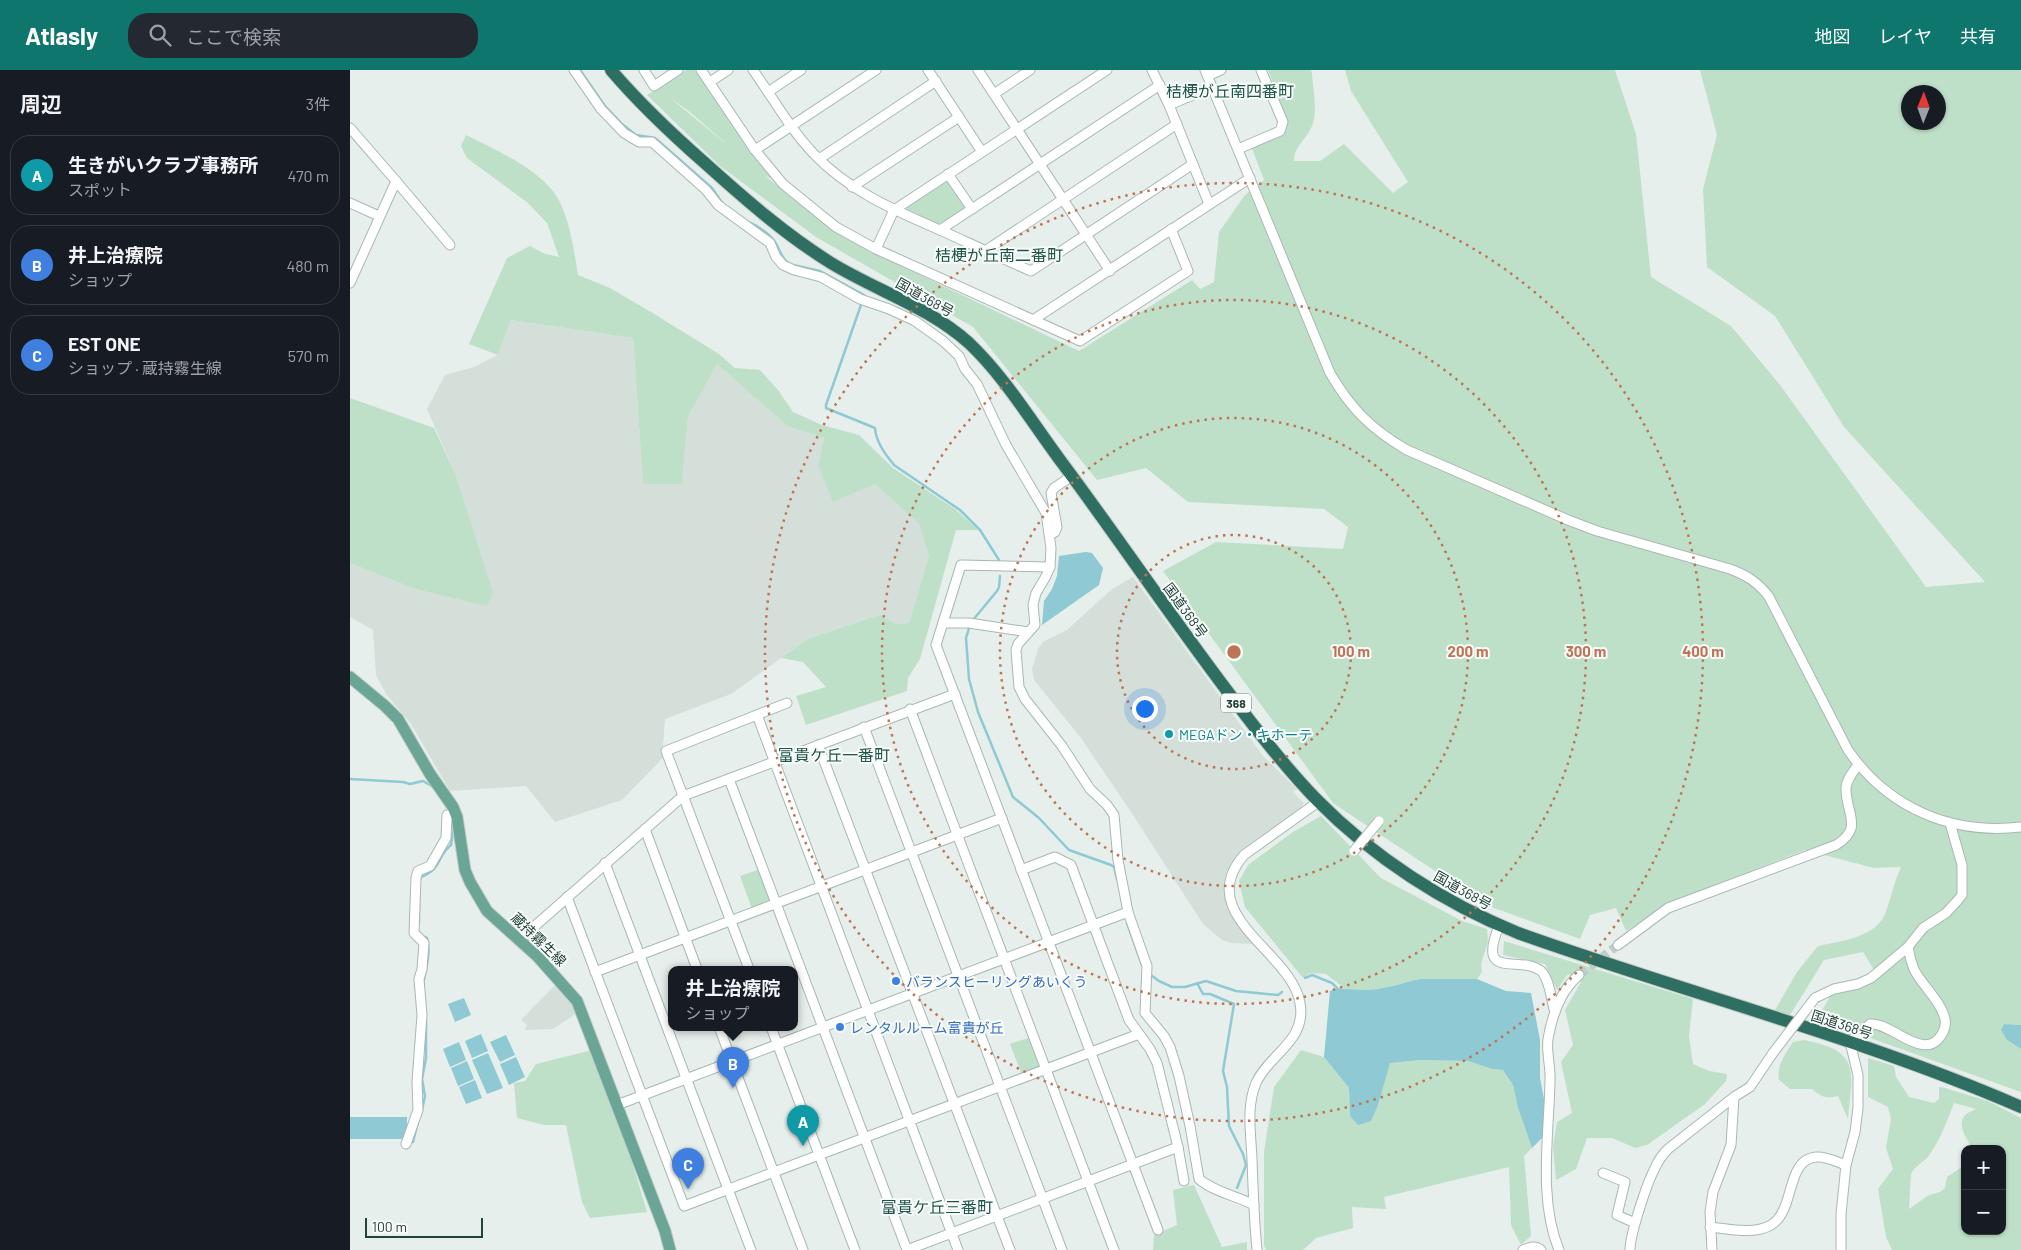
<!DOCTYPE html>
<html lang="ja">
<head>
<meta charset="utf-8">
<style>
	:root { --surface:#171b24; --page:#242831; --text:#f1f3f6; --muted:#9ea1a6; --line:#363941; --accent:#0f766e }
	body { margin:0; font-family:Barlow,"Noto Sans JP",sans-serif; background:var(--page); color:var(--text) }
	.controls { position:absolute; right:15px; bottom:15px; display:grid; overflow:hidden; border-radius:10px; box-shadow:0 1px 4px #0004 }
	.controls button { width:45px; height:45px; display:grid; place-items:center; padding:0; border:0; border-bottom:1px solid var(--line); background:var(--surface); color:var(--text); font:25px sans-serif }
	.compass { position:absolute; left:1551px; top:15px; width:45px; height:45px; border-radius:50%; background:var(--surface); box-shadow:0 1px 4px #0004; rotate:1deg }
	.scale { position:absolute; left:15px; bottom:12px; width:118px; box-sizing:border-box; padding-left:5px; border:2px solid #24423a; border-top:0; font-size:14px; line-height:18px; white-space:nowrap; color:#24423a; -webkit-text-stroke:4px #f7fbf9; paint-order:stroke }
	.you { position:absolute; left:794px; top:638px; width:18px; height:18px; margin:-12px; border:4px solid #fff; border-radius:50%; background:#1a73e8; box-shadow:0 0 0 8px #1a73e833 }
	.badge { display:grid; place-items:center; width:32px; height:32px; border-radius:50%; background:var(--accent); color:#fff; font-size:16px; font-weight:700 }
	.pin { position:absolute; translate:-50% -41px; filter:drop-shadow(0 1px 2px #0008) }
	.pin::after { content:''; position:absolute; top:26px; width:18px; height:15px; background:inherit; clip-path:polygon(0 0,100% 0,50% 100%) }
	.popup { position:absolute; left:318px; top:896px; width:130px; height:65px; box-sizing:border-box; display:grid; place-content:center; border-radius:10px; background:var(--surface); filter:drop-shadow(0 1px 4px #0005); font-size:16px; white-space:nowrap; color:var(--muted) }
	.popup b { font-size:19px; color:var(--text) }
	.popup::after { content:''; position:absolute; left:50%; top:100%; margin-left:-10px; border:10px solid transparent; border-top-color:var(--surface) }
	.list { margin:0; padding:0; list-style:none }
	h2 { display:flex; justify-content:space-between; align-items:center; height:65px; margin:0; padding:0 20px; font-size:21px }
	h2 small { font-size:16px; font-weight:400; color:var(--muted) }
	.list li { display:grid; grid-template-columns:32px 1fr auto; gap:15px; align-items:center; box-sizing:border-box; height:80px; margin:0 10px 10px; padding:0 10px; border:1px solid var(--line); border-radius:20px }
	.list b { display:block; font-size:19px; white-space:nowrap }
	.list p { margin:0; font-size:16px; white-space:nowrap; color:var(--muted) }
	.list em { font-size:16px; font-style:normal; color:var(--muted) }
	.icon { flex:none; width:28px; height:28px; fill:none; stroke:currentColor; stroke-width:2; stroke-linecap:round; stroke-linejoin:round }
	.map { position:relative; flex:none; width:1671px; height:1180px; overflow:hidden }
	header { display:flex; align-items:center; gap:30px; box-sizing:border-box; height:70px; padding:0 25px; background:var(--accent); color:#fff }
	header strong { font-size:24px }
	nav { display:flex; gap:28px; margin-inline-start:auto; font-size:18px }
	.search { width:350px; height:45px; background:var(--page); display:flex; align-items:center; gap:12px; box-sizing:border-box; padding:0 18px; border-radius:20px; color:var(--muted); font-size:19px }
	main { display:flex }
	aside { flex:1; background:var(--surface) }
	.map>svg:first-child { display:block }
	.built { fill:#d4dfda }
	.green { fill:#bfe0c8; fill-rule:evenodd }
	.water { fill:#8ec9d4 }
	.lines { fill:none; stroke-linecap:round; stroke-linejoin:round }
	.stream { stroke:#8ec9d4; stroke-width:2.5 }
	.minor-tunnel { stroke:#bfccc8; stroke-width:9; stroke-dasharray:9 4.5; stroke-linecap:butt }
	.minor-casing { stroke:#a8b8b2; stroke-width:11 }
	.major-casing { stroke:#c2cac8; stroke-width:13 }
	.highway-casing { stroke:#c2cac8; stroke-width:14 }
	.minor { stroke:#fff; stroke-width:9 }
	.major { stroke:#6aa596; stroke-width:11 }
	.highway { stroke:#2f6f62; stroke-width:12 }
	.minor-bridge-casing { stroke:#a8b8b2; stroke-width:11; stroke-linecap:butt }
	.minor-bridge { stroke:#fff; stroke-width:9 }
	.ring { fill:none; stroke:#c07456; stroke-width:2.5; stroke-dasharray:2.5 5 }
	.culture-dot { fill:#0f9aa8; stroke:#f7fbf9; stroke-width:2 }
	.shop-dot { fill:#3f7fe0; stroke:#f7fbf9; stroke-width:2 }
	.labels { text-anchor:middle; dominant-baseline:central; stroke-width:4; stroke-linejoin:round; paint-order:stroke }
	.shield { fill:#f7fbf9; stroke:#637a73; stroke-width:1 }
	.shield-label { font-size:12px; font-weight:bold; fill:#24423a }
	.street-label { font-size:14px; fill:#24423a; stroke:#f7fbf9 }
	.culture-label { font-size:14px; fill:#0d838f; stroke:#f7fbf9; text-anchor:start }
	.shop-label { font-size:14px; fill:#366cbe; stroke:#f7fbf9; text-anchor:start }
	.quarter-label { font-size:16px; fill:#1f5548; stroke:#f7fbf9 }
	.centre { fill:#c07456; stroke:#f7fbf9; stroke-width:2.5 }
	.ring-label { font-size:15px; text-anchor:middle; font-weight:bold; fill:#c07456; stroke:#f7fbf9; stroke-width:4; stroke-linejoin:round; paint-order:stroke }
</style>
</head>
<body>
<header>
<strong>Atlasly</strong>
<div class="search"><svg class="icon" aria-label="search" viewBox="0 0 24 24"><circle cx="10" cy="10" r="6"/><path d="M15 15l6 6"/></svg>ここで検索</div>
<nav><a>地図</a><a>レイヤ</a><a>共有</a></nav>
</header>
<main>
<aside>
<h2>周辺<small>3件</small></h2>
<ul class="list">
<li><span class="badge" style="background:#0f9aa8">A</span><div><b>生きがいクラブ事務所</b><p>スポット</p></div><em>470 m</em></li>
<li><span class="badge" style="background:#3f7fe0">B</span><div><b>井上治療院</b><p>ショップ</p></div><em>480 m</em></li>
<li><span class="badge" style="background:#3f7fe0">C</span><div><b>EST ONE</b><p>ショップ · 蔵持霧生線</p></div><em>570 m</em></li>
</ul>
</aside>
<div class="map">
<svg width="1671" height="1180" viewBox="0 0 1671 1180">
	<rect width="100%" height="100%" fill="#e6efeb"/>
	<!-- built -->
	<g class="built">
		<path d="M161,250L283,268L293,414L332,413L338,347L367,294L437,356L474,368L468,395L525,414L569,454L579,486L559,553L545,554L458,569L381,624L315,649L312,689L272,730L205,752L176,716L100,721L61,654L36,624L26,605L23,560L0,547V493L65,519L137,535L106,406L77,339L95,305L124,297L148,285Z"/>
		<path d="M783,507L913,686L947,719L943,722L954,733L951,738L891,780L881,794L875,807L874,818L877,838L883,849L904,874L881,873L872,870L853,854L785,748L731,668L684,610L682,599L688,579L693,572L717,560L762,519Z"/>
		<path d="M207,913L224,933L227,943L203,959L175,960L177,955L171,950Z"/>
	</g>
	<!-- green -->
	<g class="green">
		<path d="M336,0H345L399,77L424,110L414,105L484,161L516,179L729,281L842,210L850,219L864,212L869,162L895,125L914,110L901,76L932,64L938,53L918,0H961L962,4C963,20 968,41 962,56C957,69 944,76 944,91H970L994,74L1043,123L1058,112L1001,21L995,0H1265L1286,64L1301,207L1381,256L1430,315L1576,517L1635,512L1494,357L1425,246L1357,197L1353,119L1367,65L1350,0H1671V955L1654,954L1657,970L1671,979V1022L1467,949L1481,925L1529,908L1513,882L1474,890L1440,945L1425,940L1447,902L1468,876C1490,871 1525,868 1535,844C1541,829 1544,812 1551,797L1524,798L1455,780L1325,831L1276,861L1266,838L1240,845L1230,869L1136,835L983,733L813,501L866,472L993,479L998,457L974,439L838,432L796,398L747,410L623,257L466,167L370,96L297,25ZM1558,22H1588V52H1558ZM319,27L340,42L380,77Z"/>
		<path d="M116,65C146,80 181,95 203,121C219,142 224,180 228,205L260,218L301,242L369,284L385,298L410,300L428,320L443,342L472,355L509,365L543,398L605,439L628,460H606L570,589L558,608L557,621L456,655L446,626L476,617L453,592L431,588L458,569L530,545L545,554L559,553L579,486L569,454L525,414L483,432L468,395L474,368L437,356L367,294L338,347L332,414H293L283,268L161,250L148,285L119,274L157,188L180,176L193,183L209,187L197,153L178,133L117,88L111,76Z"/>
		<path d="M596,110L600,111L616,135V139C585,159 590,156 557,141V135Z"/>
		<path d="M0,328L84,358L106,406L143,523L137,536L65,519L0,493Z"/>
		<path d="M971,746L1031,808L1112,851L1137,859L1138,872L1131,894L1132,902L1127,909H1070L1029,919L1011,921L994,918L976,904L960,903L953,908L895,837L889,811L898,795L943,762Z"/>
		<path d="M410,799L421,828L419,833L402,839L390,806Z"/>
		<path d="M1154,871L1343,929L1339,966L1343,994L1359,1001L1377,1004L1376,1011L1355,1034L1297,1075L1285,1078L1262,1068H1237L1226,1099L1206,1110L1203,1076L1207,1052L1222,1043L1211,992L1223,975L1215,940L1231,912L1218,904L1207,920L1195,894L1153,885Z"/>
		<path d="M681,967L691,994L689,999L672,1005L660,974Z"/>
		<path d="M1454,970C1512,981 1502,1001 1498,1049L1488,1026C1475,1029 1472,1027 1462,1019H1440L1429,1010C1426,996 1436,983 1443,972Z"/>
		<path d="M242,980L271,1055L297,1142L240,1148L232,1132L216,1055H194L167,1048L164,1013L175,1011L186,994Z"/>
		<path d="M951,980L974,987L999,1018L1000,1046L1028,1035L1039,993L1071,990L1118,991L1142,999L1153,1000L1163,1015L1168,1038L1182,1078L1174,1086L1181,1166L1171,1175L1161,1155L1159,1097L1034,1127L1036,1139L1002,1137L1003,1158L966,1168L953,1180H916L914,1175V1082L924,1017Z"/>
		<path d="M1518,988L1544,996L1546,1007L1559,1027L1584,1033L1589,1029V1017L1595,1018L1638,1031L1671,1048V1180H1542L1536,1167L1528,1119L1543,1099L1536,1078L1541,1049L1538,1037L1518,1027ZM1604,1033L1626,1039C1623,1041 1618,1042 1615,1045C1606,1055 1618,1071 1623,1079H1652V1161H1615V1095L1597,1107L1595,1118L1590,1122L1579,1125L1559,1139L1561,1104C1565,1096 1572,1093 1578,1087C1590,1071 1597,1051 1604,1033Z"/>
		<path d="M844,1115L872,1177L897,1172V1180H803L804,1165L827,1155L823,1120Z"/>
	</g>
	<!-- water -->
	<g class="water">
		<path d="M736,482L742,483L753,498L749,515L692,555L694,531L702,519L707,506L709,486Z"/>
		<path d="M1070,909H1127L1156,921L1181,923L1190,970V1008L1194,1029V1066L1182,1078L1168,1038L1163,1015L1153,1000L1142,999L1118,991L1071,990L1040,993L1028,1035L1021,1051L1008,1055L1000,1046L999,1018L974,987L980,921C991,916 1000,920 1011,920C1030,921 1051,913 1070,909Z"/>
		<path d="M114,928L121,945L105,952L98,934Z"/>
		<path d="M1654,954L1671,955V979L1657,970L1651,960Z"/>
		<path d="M131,964L138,981L122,988L115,971Z"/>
		<path d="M156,965L165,985L150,992L140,972Z"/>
		<path d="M109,972L116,990L100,997L93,979Z"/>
		<path d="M138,983L153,1018L137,1024L122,990Z"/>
		<path d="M166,987L175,1007L159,1015L150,994Z"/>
		<path d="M117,991L124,1009L108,1016L101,998Z"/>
		<path d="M125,1010L132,1028L116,1034L109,1017Z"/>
		<path d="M0,1047H57V1064L52,1069H0Z"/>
	</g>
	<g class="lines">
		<!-- stream -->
		<g class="stream">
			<path d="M230,0L255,36L272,54L286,65L305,68L362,118L373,134"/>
			<path d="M398,152C406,155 420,164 425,172C430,180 430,186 438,193"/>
			<path d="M443,195L470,201L514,225L513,227"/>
			<path d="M512,232L476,335V338L525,358C526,372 535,384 544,395L610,440L630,460L649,490"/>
			<path d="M623,550L647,521L649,517L650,506"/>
			<path d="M620,555L616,568L619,609L628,642L663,727L689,748L719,780L761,795L764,797L767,809"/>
			<path d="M0,709L53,712L60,714L73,711L83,717"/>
			<path d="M69,812L71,807C92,799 86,787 101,775L104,757"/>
			<path d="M69,852V818"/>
			<path d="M777,853L792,895"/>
			<path d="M72,866L77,868C81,883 76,898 73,914"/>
			<path d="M798,903L809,911L822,917H835L856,911L886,921L928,925L932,922"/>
			<path d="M955,908L962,905L982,913L989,920"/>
			<path d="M847,913L853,924H860L884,934L873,1001L877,1017L879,1056L893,1084L896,1095L887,1118"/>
			<path d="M72,1040L75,1026L72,1009L76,988V951"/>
			<path d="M63,1072L68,1052"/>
		</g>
		<!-- minor-tunnel -->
		<path class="minor-tunnel" d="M1229,905L1268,875"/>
		<!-- minor casing -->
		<g class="minor-casing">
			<g id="minor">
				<path d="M224,0L251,39L274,63L289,72H302L356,120L368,135L420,173L426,187L433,195L444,200L471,207L510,229L539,239L565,251L593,271L609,286L615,299L627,314L656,375L696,443L701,478L700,497L695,508L686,523L683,535L685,555L668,574L666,580L669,617L675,629L712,676L740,719L757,735L764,745L768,790L778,842L797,896L795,943L814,966L820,977L829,1006L840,1056L849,1109C864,1122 887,1126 904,1135"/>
				<path d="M294,0L304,16L328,0"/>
				<path d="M351,0L405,80L433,114L486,157L526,179L730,271L838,201L821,159"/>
				<path d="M403,0C423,28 440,59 464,84C499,121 544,140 590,160C621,174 651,188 681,201L843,94"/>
				<path d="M578,0L632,82"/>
				<path d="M628,0L760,201"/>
				<path d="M802,0L819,35L859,134"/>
				<path d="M855,0L980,303C1001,339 1021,359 1057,380L1218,450L1247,461L1380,499C1396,505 1408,512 1419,527L1498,680C1538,738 1601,765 1671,757"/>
				<path d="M858,6L871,0"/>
				<path d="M360,12L378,0"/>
				<path d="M418,22L451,0"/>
				<path d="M644,24L680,0"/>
				<path d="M819,35L862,17"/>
				<path d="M0,58L46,111L0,213"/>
				<path d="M888,79L930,61L933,52L911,0"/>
				<path d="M405,80L526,0"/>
				<path d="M469,89L586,11"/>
				<path d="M598,104L622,139"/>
				<path d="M46,111L100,175"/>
				<path d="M502,117L609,47"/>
				<path d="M0,133L29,146"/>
				<path d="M590,160L810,15"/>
				<path d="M526,179L544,140L757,0"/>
				<path d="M635,181L827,54"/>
				<path d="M683,250L900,108"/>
				<path d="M700,465L705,462L707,457L701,423L704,418L722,406"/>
				<path d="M700,497L611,495L586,575L808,1160"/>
				<path d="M593,553H619L678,562"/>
				<path d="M560,639L764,1180"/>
				<path d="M407,645L608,1180"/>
				<path d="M514,657L712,1180"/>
				<path d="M468,675L660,1180"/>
				<path d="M379,709L557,1180"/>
				<path d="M295,759L347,899"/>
				<path d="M255,793L401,1180"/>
				<path d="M217,827L334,1136L789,964"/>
				<path d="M1149,856C1126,912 1170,884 1191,901C1200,909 1201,931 1205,942"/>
				<path d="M170,869L333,726L605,624"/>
				<path d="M1268,875L1318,838L1486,775C1514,758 1496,744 1496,719C1496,710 1503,702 1508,695"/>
				<path d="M399,899L316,681L437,633"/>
				<path d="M245,902L652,748"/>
				<path d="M1465,928L1484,919L1508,914L1521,908L1558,877L1573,858L1596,843L1608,830L1612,825V795L1600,753"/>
				<path d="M369,957L453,1180"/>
				<path d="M421,957L505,1180"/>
				<path d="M267,1035L778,842"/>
				<path d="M56,1074L68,1040L67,1012L72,945L69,909L72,899L74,873L64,863L66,808L68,801L80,796L96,768L97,745"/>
				<path d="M828,1077L834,1111"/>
				<path d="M1253,1103L1275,1112L1267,1145L1285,1153"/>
				<path d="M1360,1157C1379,1159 1404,1165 1421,1155C1446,1140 1435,1090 1466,1087C1476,1086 1487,1092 1496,1095"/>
				<path d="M557,1180L828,1077L807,993L800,979L779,950L721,795L705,787L671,800"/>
				<path d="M907,1180C904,1150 903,1119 902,1089C901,1064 896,1037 906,1013C919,984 957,971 950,933C942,882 842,845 894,785L968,732"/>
				<path d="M1173,1180C1180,1177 1185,1175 1191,1180"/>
				<path d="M1209,1180C1188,1129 1199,1065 1200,1011C1201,997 1196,982 1198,969C1202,946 1211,920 1229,905"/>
				<path d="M1280,1180C1280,1164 1297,1113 1305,1098C1308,1091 1313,1084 1318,1079L1384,1027L1400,1017L1423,983"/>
				<path d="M1362,1180L1360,1142L1363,1122L1381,1075L1384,1027"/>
				<path d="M1491,1180V1144L1496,1095L1505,1062L1508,1038V1005L1500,972L1520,954C1542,952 1575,994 1592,964C1595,959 1596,954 1595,949C1591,932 1575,918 1566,903C1561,895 1560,886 1558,877"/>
			</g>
		</g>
		<!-- major casing -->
		<g class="major-casing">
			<path id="major" d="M0,607L35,636L48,649L80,704L103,737L107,747L115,800L120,812L137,841L188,887L227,931L315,1161L320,1180"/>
		</g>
		<!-- highway casing -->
		<g class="highway-casing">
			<path id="highway" d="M261,0C290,34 323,65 356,94C396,130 436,165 481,193C527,221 579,237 619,273C655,307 683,354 713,394C769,469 821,547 878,622C906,659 934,696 967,730C1023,787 1094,833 1168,863C1335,923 1508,966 1671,1037"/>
		</g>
		<!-- minor -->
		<use href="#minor" class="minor"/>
		<!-- major -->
		<use href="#major" class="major"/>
		<!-- highway -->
		<use href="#highway" class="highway"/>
		<!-- minor-bridge casing -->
		<g class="minor-bridge-casing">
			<g id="minor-bridge">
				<path d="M1004,781L1029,751"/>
				<path d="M1423,983L1465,928"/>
			</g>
		</g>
		<!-- minor-bridge -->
		<use href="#minor-bridge" class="minor-bridge"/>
	</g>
	<!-- distance rings -->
	<g class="ring">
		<circle cx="884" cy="582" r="117"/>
		<circle cx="884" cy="582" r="234"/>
		<circle cx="884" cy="582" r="352"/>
		<circle cx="884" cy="582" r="469"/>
	</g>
	<!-- markers -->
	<circle class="culture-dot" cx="819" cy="664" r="5"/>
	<g class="shop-dot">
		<circle cx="546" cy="911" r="5"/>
		<circle cx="490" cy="957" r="5"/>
	</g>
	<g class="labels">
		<!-- shield labels -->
		<rect class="shield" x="871" y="623.5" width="30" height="19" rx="4"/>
		<g class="shield-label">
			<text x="886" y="633">368</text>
		</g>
		<!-- street labels -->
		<g class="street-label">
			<text transform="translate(575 227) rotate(29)">国道368号</text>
			<text transform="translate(836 540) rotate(54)">国道368号</text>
			<text transform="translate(1113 820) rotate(29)">国道368号</text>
			<text transform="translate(189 869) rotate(44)">蔵持霧生線</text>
			<text transform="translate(1492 954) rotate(18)">国道368号</text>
		</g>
		<!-- culture labels -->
		<g class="culture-label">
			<text x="829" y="664">MEGAドン・キホーテ</text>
		</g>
		<!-- shop labels -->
		<g class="shop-label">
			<text x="556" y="911">バランスヒーリングあいくう</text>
			<text x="500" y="957">レンタルルーム富貴が丘</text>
		</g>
		<!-- quarter labels -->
		<g class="quarter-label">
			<text x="880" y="20">桔梗が丘南四番町</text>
			<text x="649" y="184">桔梗が丘南二番町</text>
			<text x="484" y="684">富貴ケ丘一番町</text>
			<text x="587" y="1136">富貴ケ丘三番町</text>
		</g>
	</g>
	<circle cx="884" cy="582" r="8" class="centre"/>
	<g class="ring-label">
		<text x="1001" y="587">100 m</text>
		<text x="1118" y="587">200 m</text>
		<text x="1236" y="587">300 m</text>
		<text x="1353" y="587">400 m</text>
	</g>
</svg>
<div class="controls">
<button>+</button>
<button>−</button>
</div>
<svg class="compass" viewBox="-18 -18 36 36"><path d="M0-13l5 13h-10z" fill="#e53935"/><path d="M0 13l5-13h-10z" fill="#9ea1a6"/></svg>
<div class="scale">100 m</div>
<div class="you"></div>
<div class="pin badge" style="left:453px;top:1076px;background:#0f9aa8">A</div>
<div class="pin badge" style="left:383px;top:1018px;background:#3f7fe0">B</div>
<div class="popup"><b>井上治療院</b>ショップ</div>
<div class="pin badge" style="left:338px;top:1119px;background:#3f7fe0">C</div>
</div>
</main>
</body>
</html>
